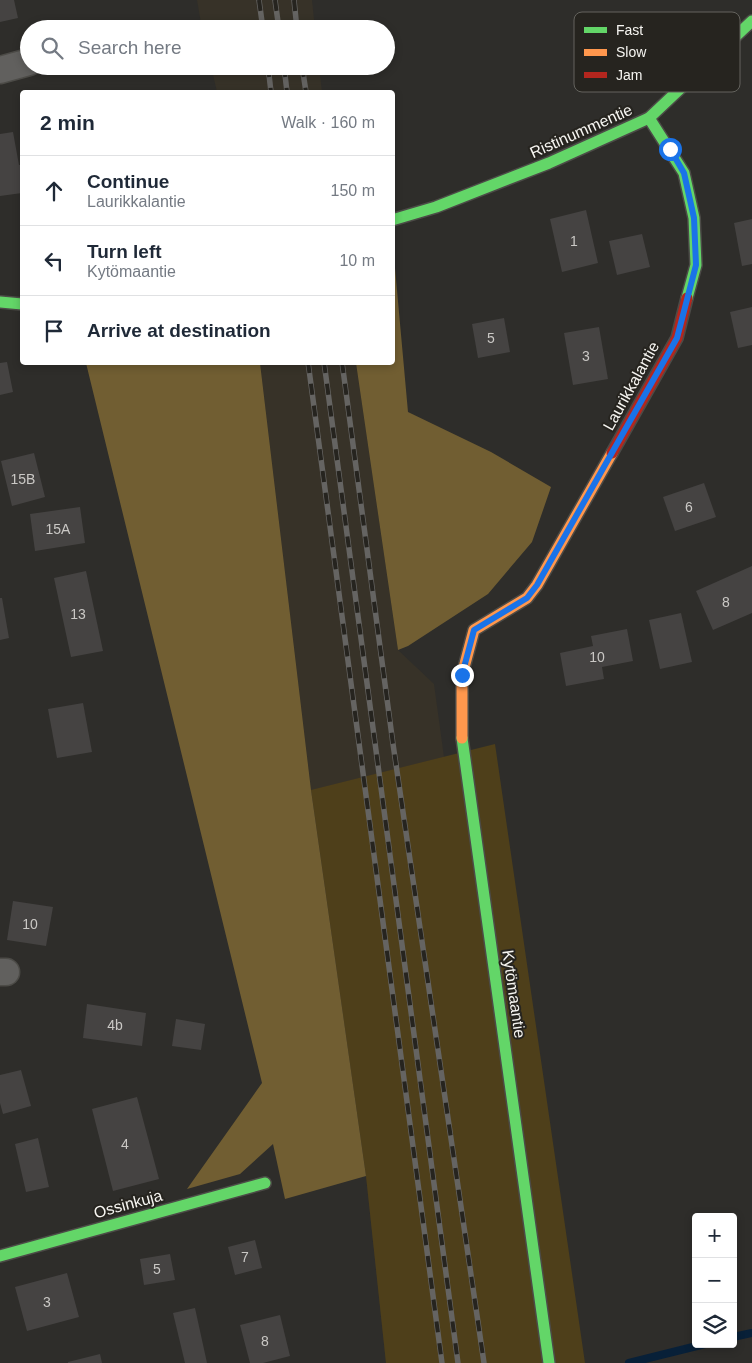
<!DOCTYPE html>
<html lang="en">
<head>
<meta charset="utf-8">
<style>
	:root { --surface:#fff; --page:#f6f6f7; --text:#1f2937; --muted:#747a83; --line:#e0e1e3 }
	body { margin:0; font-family:Arial,sans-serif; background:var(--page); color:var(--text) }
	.controls { position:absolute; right:15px; bottom:15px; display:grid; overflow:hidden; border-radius:5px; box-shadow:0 2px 8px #0003 }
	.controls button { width:45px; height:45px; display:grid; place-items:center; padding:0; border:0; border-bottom:1px solid var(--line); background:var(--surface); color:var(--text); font:25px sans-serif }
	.stop { position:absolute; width:15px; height:15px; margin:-11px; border:4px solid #1a73e8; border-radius:50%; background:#fff }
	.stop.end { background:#1a73e8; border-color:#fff; box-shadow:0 1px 5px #0008 }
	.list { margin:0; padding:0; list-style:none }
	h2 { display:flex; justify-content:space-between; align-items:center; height:65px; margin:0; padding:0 20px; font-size:21px }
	h2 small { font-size:16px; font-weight:400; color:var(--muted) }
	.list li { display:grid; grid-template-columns:32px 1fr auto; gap:15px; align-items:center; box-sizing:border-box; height:70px; padding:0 20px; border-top:1px solid var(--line) }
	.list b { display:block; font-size:19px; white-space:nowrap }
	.list p { margin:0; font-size:16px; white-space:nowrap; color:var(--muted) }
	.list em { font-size:16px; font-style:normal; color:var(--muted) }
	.icon { flex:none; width:28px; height:28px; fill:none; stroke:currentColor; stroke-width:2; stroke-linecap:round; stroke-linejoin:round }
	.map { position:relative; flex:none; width:752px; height:1363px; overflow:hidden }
	.search { position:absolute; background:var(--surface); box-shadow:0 2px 8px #0003; left:20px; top:20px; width:375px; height:55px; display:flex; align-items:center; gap:12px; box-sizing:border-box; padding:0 18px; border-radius:28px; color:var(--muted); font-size:19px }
	.panel { position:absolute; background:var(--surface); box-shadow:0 2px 8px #0003; left:20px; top:90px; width:375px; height:275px; border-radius:5px }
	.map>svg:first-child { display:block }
	.built { fill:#373228 }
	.green { fill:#4e3f1a }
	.forest { fill:#715e32 }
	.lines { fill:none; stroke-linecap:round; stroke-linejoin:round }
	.stream { stroke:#082038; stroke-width:8 }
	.building { fill:#454342 }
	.street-casing { stroke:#4c4b47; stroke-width:29 }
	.fast-casing { stroke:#4c4b47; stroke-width:14 }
	.slow-casing { stroke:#4c4b47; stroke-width:14 }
	.jam-casing { stroke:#4c4b47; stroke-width:14 }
	.street { stroke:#61605e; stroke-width:26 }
	.fast { stroke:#63d668; stroke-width:11 }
	.slow { stroke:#ff974d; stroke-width:11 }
	.jam { stroke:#b3261e; stroke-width:11 }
	.rail-casing { stroke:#656462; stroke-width:5.5 }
	.rail { stroke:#26241f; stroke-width:4; stroke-dasharray:11; stroke-linecap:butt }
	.route { stroke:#1a73e8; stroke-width:6 }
	.labels { text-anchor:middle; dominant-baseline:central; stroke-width:4; stroke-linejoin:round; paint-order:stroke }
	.number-label { font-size:14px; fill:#cac8c5 }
	.street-label { font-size:16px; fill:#f6f5f1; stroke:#26241f }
	.key { fill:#26241f; stroke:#64635e; stroke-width:1 }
	.key-label { font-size:14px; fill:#f6f5f1 }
</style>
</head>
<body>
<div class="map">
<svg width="752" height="1363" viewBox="0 0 752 1363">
	<rect width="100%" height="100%" fill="#2e2d2a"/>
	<!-- built -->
	<g class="built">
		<path d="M197,0H312L315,29H202Z"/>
		<path d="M211,66H319L322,92H217Z"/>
		<path d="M260,363H356L398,650L434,684L527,1363H386L366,1176L311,790Z"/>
	</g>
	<!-- green -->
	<path class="green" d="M495,744L585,1363H386L366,1176L311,790Z"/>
	<!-- forest -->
	<g class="forest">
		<path d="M393,246L408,412L491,452L551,487L532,542L488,594L408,646L398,650L356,363L392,362Z"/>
		<path d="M86,363H260L311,790L366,1176L285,1199L273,1144L240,1174L187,1189L262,1083Z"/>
	</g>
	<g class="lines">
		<!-- stream -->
		<g class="stream">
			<path d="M733,1337L752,1333"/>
			<path d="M629,1363L705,1344"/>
		</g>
	</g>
	<!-- building -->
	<g class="building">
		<path d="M0,0H14L18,18L0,22Z"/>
		<path d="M13,132L19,165H22V193L0,196V134Z"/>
		<path d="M586,210L598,263L562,272L550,219Z"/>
		<path d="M752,219V264L742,266L734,223Z"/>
		<path d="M642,234L650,267L617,275L609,241Z"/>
		<path d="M752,307V345L738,348L730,312Z"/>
		<path d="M504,318L510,352L478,358L472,324Z"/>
		<path d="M599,327L608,379L573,385L564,333Z"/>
		<path d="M7,362L13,392L0,395V363Z"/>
		<path d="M34,453L45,497L12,506L1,461Z"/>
		<path d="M704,483L716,517L675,531L663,497Z"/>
		<path d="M80,507L85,543L35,551L30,514Z"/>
		<path d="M752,566V613L713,630L696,591Z"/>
		<path d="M86,571L103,651L71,657L54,578Z"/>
		<path d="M0,598H2L9,638L0,640Z"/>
		<path d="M681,613L692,662L660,669L649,620Z"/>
		<path d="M627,629L633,661L602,667L604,679L566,686L560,653L593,646L591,636Z"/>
		<path d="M83,703L92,752L57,758L48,709Z"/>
		<path d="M13,901L53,907L46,946L7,940Z"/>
		<path d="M87,1004L146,1013L142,1046L83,1038Z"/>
		<path d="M176,1019L205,1024L201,1050L172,1046Z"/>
		<path d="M21,1070L31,1106L3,1114L0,1103V1075Z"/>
		<path d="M137,1097L159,1179L113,1191L92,1109Z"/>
		<path d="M38,1138L49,1187L26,1192L15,1144Z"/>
		<path d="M255,1240L262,1268L235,1275L228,1247Z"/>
		<path d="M170,1254L175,1280L144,1285L140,1259Z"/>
		<path d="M67,1273L79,1317L27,1331L15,1287Z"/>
		<path d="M195,1308L207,1363H185L173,1313Z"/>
		<path d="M280,1315L290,1356L263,1363H250L240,1325Z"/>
		<path d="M100,1354L102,1363H68V1362Z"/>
	</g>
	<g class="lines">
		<!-- street casing -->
		<g class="street-casing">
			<g id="street">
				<path d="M0,70L29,62"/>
				<path d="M0,972H6"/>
			</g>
		</g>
		<!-- fast casing -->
		<g class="fast-casing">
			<g id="fast">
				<path d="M649,118L684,173L694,218L696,265L687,298"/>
				<path d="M392,220L436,207L549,163L649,118L752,21"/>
				<path d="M0,302L22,304"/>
				<path d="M462,738L549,1363"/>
				<path d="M0,1256L265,1183"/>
			</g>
		</g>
		<!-- slow casing -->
		<g class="slow-casing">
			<path id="slow" d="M462,738V675L474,630L527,598L537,585L612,453"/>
		</g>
		<!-- jam casing -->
		<g class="jam-casing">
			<path id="jam" d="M612,453L677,338L687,298"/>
		</g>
		<!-- street -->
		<use href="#street" class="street"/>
		<!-- fast -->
		<use href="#fast" class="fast"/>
		<!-- slow -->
		<use href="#slow" class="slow"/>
		<!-- jam -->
		<use href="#jam" class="jam"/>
		<!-- rail casing -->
		<g class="rail-casing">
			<g id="rail">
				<path d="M259,0L263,29"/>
				<path d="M275,0L279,29"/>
				<path d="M294,0L297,29"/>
				<path d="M268,66L271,92"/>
				<path d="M284,66L287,92"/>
				<path d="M302,66L306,92"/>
				<path d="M308,362L442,1363"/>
				<path d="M324,362L458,1363"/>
				<path d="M342,362L393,744L484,1363"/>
			</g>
		</g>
		<!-- rail -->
		<use href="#rail" class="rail"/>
	</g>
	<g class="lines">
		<!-- route -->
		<path class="route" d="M462,675L474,630L527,598L537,585L677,338L696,265L694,218L684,173L670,149"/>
	</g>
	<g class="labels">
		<!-- number labels -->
		<g class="number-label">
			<text x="574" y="241">1</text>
			<text x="491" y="338">5</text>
			<text x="586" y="356">3</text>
			<text x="23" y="479">15B</text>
			<text x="689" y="507">6</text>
			<text x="58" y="529">15A</text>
			<text x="726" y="602">8</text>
			<text x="78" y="614">13</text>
			<text x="597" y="657">10</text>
			<text x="30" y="924">10</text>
			<text x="115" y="1025">4b</text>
			<text x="125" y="1144">4</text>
			<text x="245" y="1257">7</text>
			<text x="157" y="1269">5</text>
			<text x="47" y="1302">3</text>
			<text x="265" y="1341">8</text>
		</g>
		<!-- street labels -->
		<g class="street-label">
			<text transform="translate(581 131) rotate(-24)">Ristinummentie</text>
			<text transform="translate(631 386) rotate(-61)">Laurikkalantie</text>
			<text transform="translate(514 994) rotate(82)">Kytömaantie</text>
			<text transform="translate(128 1204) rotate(-15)">Ossinkuja</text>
		</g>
	</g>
	<!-- legend -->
	<rect x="574" y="12" width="166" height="80" rx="8" class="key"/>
	<rect x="584" y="27" width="23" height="6" fill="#63d668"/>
	<rect x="584" y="49" width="23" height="7" fill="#ff974d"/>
	<rect x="584" y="72" width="23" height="6" fill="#b3261e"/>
	<g class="key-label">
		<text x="616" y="35">Fast</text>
		<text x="616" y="57">Slow</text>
		<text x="616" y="80">Jam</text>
	</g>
</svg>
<div class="controls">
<button>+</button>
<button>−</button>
<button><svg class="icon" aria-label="layers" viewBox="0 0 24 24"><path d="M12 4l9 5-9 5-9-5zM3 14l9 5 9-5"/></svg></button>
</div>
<div class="stop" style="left:670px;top:149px"></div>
<div class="stop end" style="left:462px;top:675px"></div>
<div class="search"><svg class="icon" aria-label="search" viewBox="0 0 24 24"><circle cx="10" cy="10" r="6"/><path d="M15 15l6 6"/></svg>Search here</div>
<section class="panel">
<h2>2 min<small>Walk · 160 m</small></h2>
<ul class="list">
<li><svg class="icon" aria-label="ahead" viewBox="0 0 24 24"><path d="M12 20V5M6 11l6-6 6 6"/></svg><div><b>Continue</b><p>Laurikkalantie</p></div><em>150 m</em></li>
<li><svg class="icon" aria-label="left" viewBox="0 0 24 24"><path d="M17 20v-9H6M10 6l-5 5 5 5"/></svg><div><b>Turn left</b><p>Kytömaantie</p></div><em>10 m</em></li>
<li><svg class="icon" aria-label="arrive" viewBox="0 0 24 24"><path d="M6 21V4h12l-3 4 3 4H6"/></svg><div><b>Arrive at destination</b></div></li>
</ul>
</section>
</div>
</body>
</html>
